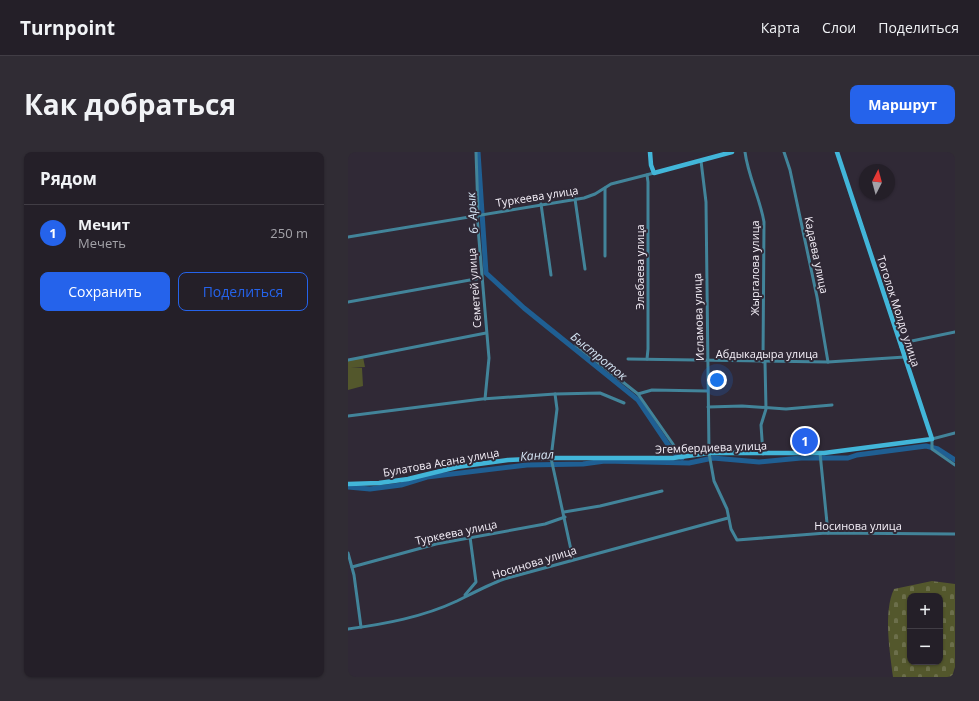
<!DOCTYPE html>
<html lang="ru">
<head>
<meta charset="utf-8">
<style>
	:root { --surface:#241f28; --page:#302c34; --text:#f1f3f6; --muted:#a3a2a8; --line:#413d45; --accent:#2563eb }
	body { margin:0; font-family:"Open Sans",sans-serif; background:var(--page); color:var(--text) }
	.controls { position:absolute; right:12px; bottom:12px; display:grid; overflow:hidden; border-radius:8px; box-shadow:0 1px 3px #0004 }
	.controls button { width:36px; height:36px; display:grid; place-items:center; padding:0; border:0; border-bottom:1px solid var(--line); background:var(--surface); color:var(--text); font:20px sans-serif }
	.compass { position:absolute; left:511px; top:12px; width:36px; height:36px; border-radius:50%; background:var(--surface); box-shadow:0 1px 3px #0004; rotate:6deg }
	.you { position:absolute; left:369px; top:228px; width:14px; height:14px; margin:-10px; border:3px solid #fff; border-radius:50%; background:#1a73e8; box-shadow:0 0 0 6px #1a73e833 }
	.badge { display:grid; place-items:center; width:26px; height:26px; border-radius:50%; background:var(--accent); color:#fff; font-size:13px; font-weight:700 }
	.pin { position:absolute; translate:-50% -50%; border:2px solid #fff; box-shadow:0 1px 4px #0006 }
	.list { margin:0; padding:0; list-style:none }
	h2 { display:flex; justify-content:space-between; align-items:center; height:52px; margin:0; padding:0 16px; font-size:17px }
	h2 small { font-size:13px; font-weight:400; color:var(--muted) }
	.list li { display:grid; grid-template-columns:26px 1fr auto; gap:12px; align-items:center; box-sizing:border-box; height:56px; padding:0 16px; border-top:1px solid var(--line) }
	.list b { display:block; font-size:15px; white-space:nowrap }
	.list p { margin:0; font-size:13px; white-space:nowrap; color:var(--muted) }
	.list em { font-size:13px; font-style:normal; color:var(--muted) }
	.actions { display:flex; gap:8px; padding:12px 16px }
	.actions a { flex:1; padding:9px 0; border:1px solid var(--accent); border-radius:8px; text-align:center; font-size:14px; color:var(--accent) }
	.actions .main { background:var(--accent); color:#fff }
	.map { position:relative; flex:none; width:607px; height:525px; overflow:hidden; border-radius:8px }
	header { display:flex; align-items:center; gap:24px; box-sizing:border-box; height:56px; padding:0 20px; background:var(--surface); border-bottom:1px solid var(--line) }
	header strong { font-size:19px }
	nav { display:flex; gap:22px; margin-inline-start:auto; font-size:14px }
	.intro { display:flex; align-items:center; justify-content:space-between; box-sizing:border-box; height:96px; padding:0 24px }
	h1 { margin:0; font-size:28px }
	.button { padding:10px 18px; border-radius:8px; background:var(--accent); color:#fff; font-size:14px; font-weight:700 }
	main { display:flex; gap:24px; padding:0 24px }
	aside { flex:1; background:var(--surface); border-radius:8px; box-shadow:0 1px 3px #0004 }
	.map>svg:first-child { display:block }
	.green { fill:#53572c }
	.cemetery { fill:url(#cemetery-stones); fill-rule:evenodd }
	.lines { fill:none; stroke-linecap:round; stroke-linejoin:round }
	.river { stroke:#1f5f93; stroke-width:5 }
	.street { stroke:#42849a; stroke-width:3 }
	.secondary { stroke:#42b6d9; stroke-width:4.5 }
	.labels { text-anchor:middle; dominant-baseline:central; stroke-width:4; stroke-linejoin:round; paint-order:stroke }
	.street-label { font-size:11px; fill:#f5f0f9; stroke:#302936 }
	.water-label { font-size:12px; font-style:italic; fill:#d4e4f3; stroke:#302936 }
</style>
</head>
<body>
<header>
<strong>Turnpoint</strong>
<nav><a>Карта</a><a>Слои</a><a>Поделиться</a></nav>
</header>
<div class="intro"><h1>Как добраться</h1><a class="button">Маршрут</a></div>
<main>
<aside>
<h2>Рядом<small></small></h2>
<ul class="list">
<li><span class="badge">1</span><div><b>Мечит</b><p>Мечеть</p></div><em>250 m</em></li>
</ul>
<div class="actions"><a class="main">Сохранить</a><a>Поделиться</a></div>
</aside>
<div class="map">
<svg width="607" height="525" viewBox="0 0 607 525">
	<defs>
		<pattern id="cemetery-stones" width="16" height="16" patternUnits="userSpaceOnUse"><rect width="16" height="16" fill="#53572c"/><path d="M2 7V4a2 2 0 0 1 4 0v3zM10 15v-3a2 2 0 0 1 4 0v3z" fill="#6c6f4b"/></pattern>
	</defs>
	<rect width="100%" height="100%" fill="#302936"/>
	<!-- green -->
	<path class="green" d="M15,205L17,215L3,216H14L15,234L0,238V208Z"/>
	<!-- cemetery -->
	<path class="cemetery" d="M584,429L607,432V515L604,525H545C542,500 535,460 546,437ZM562,444H592V510H562Z"/>
	<g class="lines">
		<!-- river -->
		<g class="river">
			<path d="M130,0L138,121L176,156L290,248L325,300L334,306"/>
			<path d="M0,335L22,337L53,333L79,325L179,313L235,312L257,309L341,311L365,306L411,310L453,306H500L509,303L578,294L590,297L607,308"/>
		</g>
		<!-- street -->
		<g class="street">
			<path d="M128,0L130,60L129,64L141,206L137,247"/>
			<path d="M397,0C400,24 412,46 416,70L415,210"/>
			<path d="M436,0L442,18L469,145L480,210"/>
			<path d="M353,9L358,50L361,301L366,329L379,357L383,377L389,388L478,381L607,382"/>
			<path d="M299,23L300,30V197L299,207"/>
			<path d="M227,47L237,117"/>
			<path d="M193,52L203,123"/>
			<path d="M0,85L236,46L247,42L263,32L306,21"/>
			<path d="M257,104V36"/>
			<path d="M0,150L133,126"/>
			<path d="M228,193L290,242L334,305"/>
			<path d="M553,195L559,190L607,180"/>
			<path d="M280,207L480,210L557,205"/>
			<path d="M0,208L138,181"/>
			<path d="M207,242L209,257L203,306L225,407"/>
			<path d="M290,242L304,238L359,239"/>
			<path d="M360,255L394,254L438,257L484,253"/>
			<path d="M0,264L134,247L207,242L252,241L276,251"/>
			<path d="M607,281L584,287V297L607,313"/>
			<path d="M472,301L480,381"/>
			<path d="M415,302L413,273L418,257L417,210"/>
			<path d="M216,360L252,354L314,339"/>
			<path d="M0,401L6,423L13,475"/>
			<path d="M4,415L88,392L197,372L217,365"/>
			<path d="M117,443L128,430L122,385"/>
			<path d="M0,477C37,472 75,465 109,449C125,441 140,433 156,427L380,366"/>
		</g>
		<!-- secondary -->
		<g class="secondary">
			<path d="M302,0L303,13L306,21L384,0"/>
			<path d="M0,332L31,331L60,327L109,315L160,308L203,306H325L361,301H476L584,287L489,0"/>
		</g>
	</g>
	<g class="labels">
		<!-- street labels -->
		<g class="street-label">
			<text transform="translate(189 44) rotate(-9)">Туркеева улица</text>
			<text transform="translate(469 103) rotate(78)">Кадаева улица</text>
			<text transform="translate(291 115) rotate(-90)">Элебаева улица</text>
			<text transform="translate(406 116) rotate(-90)">Жыргалова улица</text>
			<text transform="translate(126 136) rotate(-94)">Семетей улица</text>
			<text transform="translate(551 159) rotate(72)">Тоголок Молдо улица</text>
			<text transform="translate(350 165) rotate(-92)">Исламова улица</text>
			<text x="419" y="201">Абдыкадыра улица</text>
			<text transform="translate(363 295) rotate(-2)">Эгембердиева улица</text>
			<text transform="translate(93 310) rotate(-10)">Булатова Асана улица</text>
			<text x="510" y="373">Носинова улица</text>
			<text transform="translate(108 380) rotate(-12)">Туркеева улица</text>
			<text transform="translate(186 410) rotate(-17)">Носинова улица</text>
		</g>
		<!-- water labels -->
		<g class="water-label">
			<text transform="translate(124 61) rotate(-94)">6- Арык</text>
			<text transform="translate(251 204) rotate(39)">Быстроток</text>
			<text transform="translate(189 303) rotate(-4)">Канал</text>
		</g>
	</g>
</svg>
<div class="controls">
<button>+</button>
<button>−</button>
</div>
<svg class="compass" viewBox="-18 -18 36 36"><path d="M0-13l5 13h-10z" fill="#e53935"/><path d="M0 13l5-13h-10z" fill="#a3a2a8"/></svg>
<div class="you"></div>
<div class="pin badge" style="left:457px;top:289px">1</div>
</div>
</main>
</body>
</html>
